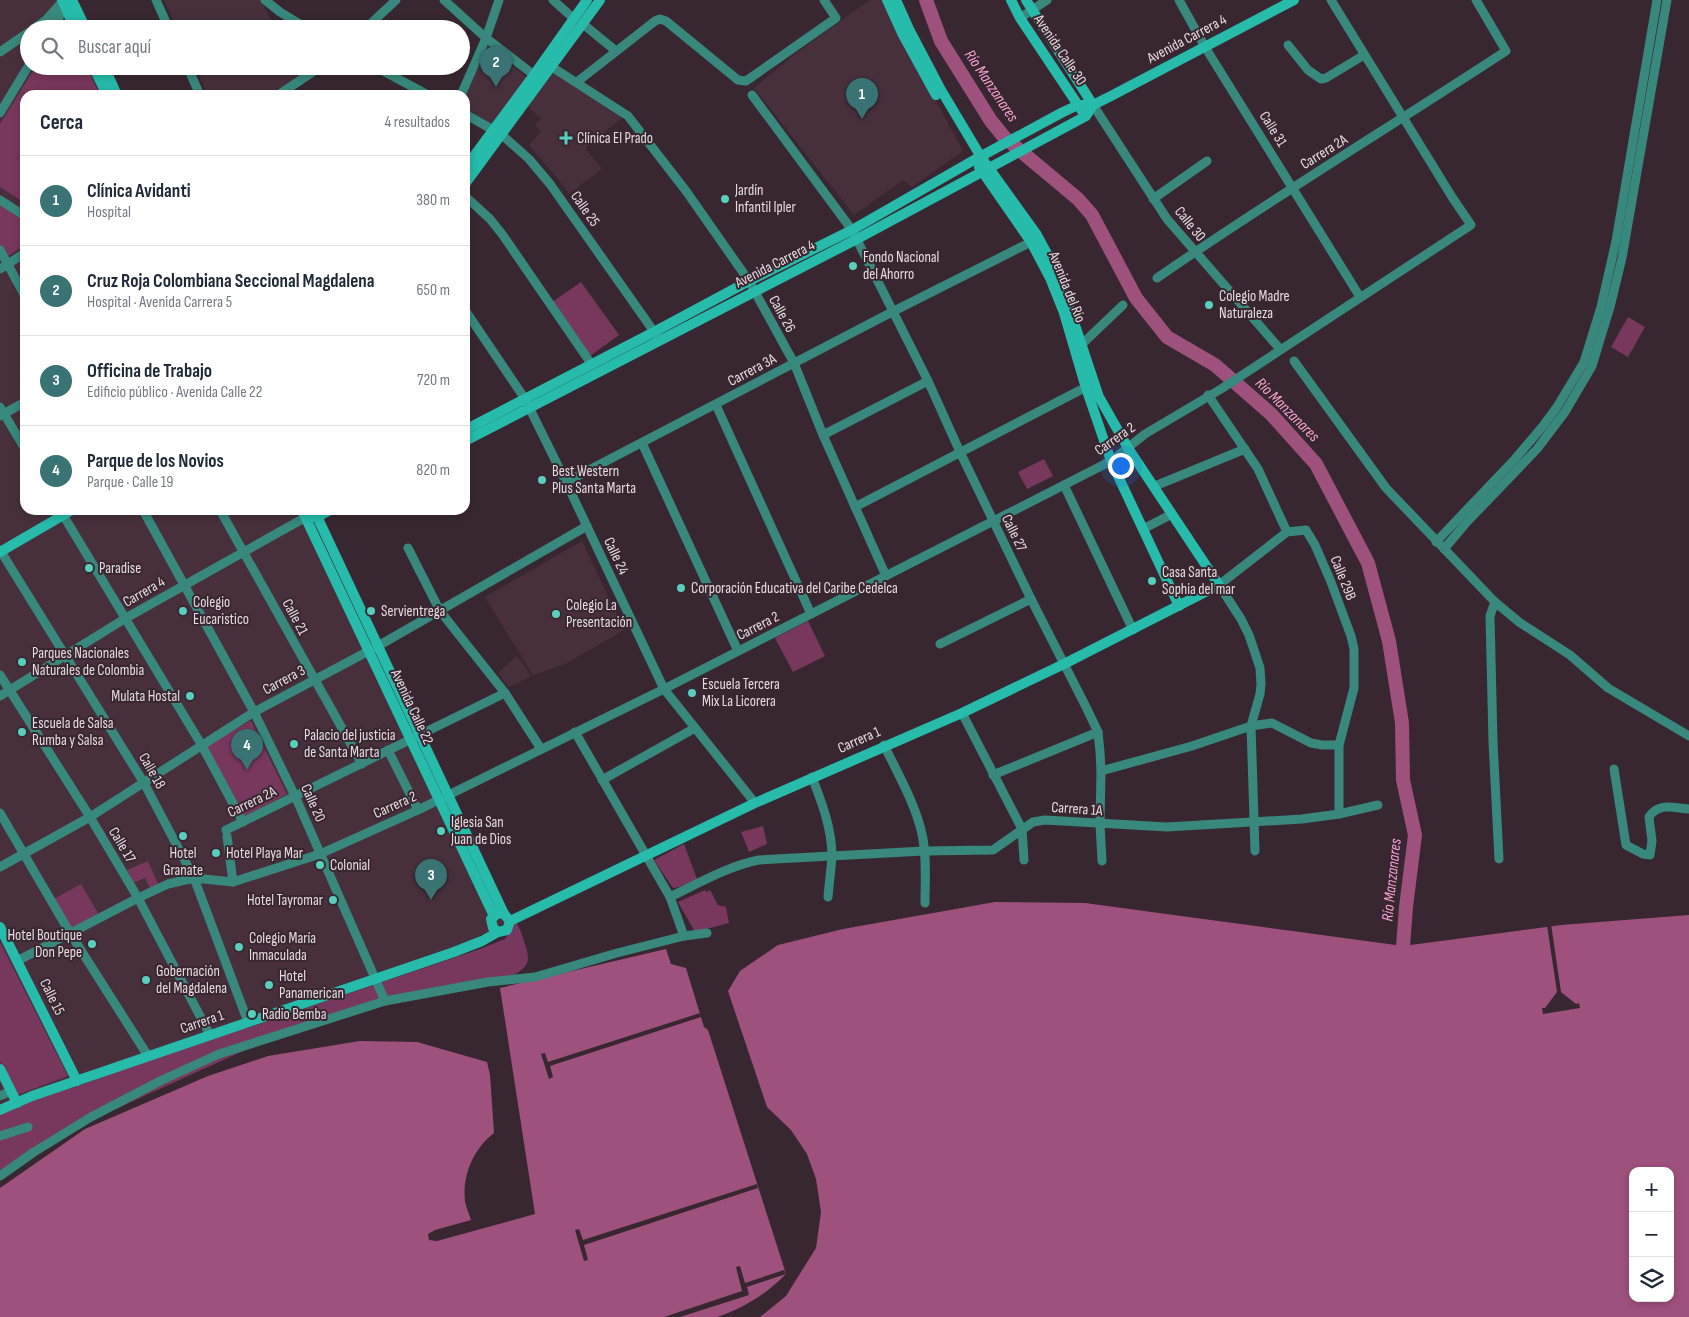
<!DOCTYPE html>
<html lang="es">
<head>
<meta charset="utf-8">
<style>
	:root { --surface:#fff; --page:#f6f6f7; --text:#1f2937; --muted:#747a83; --line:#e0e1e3; --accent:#397374 }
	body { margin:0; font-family:"Sofia Sans Condensed",sans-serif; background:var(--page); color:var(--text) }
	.controls { position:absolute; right:15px; bottom:15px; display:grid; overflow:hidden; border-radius:10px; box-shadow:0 2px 8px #0003 }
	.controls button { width:45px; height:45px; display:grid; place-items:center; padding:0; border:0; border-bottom:1px solid var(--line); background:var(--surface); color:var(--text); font:25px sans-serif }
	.you { position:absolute; left:1120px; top:465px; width:18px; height:18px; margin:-12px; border:4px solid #fff; border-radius:50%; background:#1a73e8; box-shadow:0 0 0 8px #1a73e833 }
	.badge { display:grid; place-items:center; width:32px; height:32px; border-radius:50%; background:var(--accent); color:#fff; font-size:16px; font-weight:700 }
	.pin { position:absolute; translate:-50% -41px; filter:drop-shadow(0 1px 2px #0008) }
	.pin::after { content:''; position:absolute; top:26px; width:18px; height:15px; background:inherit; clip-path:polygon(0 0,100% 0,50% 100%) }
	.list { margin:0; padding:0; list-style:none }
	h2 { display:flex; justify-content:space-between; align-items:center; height:65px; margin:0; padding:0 20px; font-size:21px }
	h2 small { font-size:16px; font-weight:400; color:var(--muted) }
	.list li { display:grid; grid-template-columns:32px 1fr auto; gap:15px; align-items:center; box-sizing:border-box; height:90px; padding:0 20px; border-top:1px solid var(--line) }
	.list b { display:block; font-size:19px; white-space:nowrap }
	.list p { margin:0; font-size:16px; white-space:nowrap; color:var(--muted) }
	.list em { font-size:16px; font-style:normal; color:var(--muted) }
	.icon { flex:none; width:28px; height:28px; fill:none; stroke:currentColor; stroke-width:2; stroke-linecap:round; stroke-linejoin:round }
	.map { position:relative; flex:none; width:1689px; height:1317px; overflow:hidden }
	.search { position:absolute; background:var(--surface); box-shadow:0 2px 8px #0003; left:20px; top:20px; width:450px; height:55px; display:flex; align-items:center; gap:12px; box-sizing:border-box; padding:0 18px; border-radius:28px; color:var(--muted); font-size:19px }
	.panel { position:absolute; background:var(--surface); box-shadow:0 2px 8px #0003; left:20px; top:90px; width:450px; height:425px; border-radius:15px }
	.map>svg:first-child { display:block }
	.built { fill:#47303c }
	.green { fill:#78375c }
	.water { fill:#9f517d; fill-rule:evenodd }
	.pier { fill:#382730 }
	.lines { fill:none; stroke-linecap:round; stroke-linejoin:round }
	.river { stroke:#9f517d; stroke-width:14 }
	.street { stroke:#38887d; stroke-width:9 }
	.secondary { stroke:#26bbab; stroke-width:10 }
	.poi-dot { fill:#59cebf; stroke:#382730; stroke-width:2 }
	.labels { text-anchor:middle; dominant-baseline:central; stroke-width:4; stroke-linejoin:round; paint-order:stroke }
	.street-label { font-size:15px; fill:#e7dbe1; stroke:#382730 }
	.poi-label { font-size:15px; fill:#e7dbe1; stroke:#382730; text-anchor:start }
	.water-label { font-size:16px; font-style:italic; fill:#f8a2d0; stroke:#382730 }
</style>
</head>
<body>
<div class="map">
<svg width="1689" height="1317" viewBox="0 0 1689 1317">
	<rect width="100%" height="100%" fill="#382730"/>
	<!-- built -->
	<g class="built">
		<path d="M0,0H73L86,29H29V66H103L117,95H25V510H312L510,921L469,941L0,1107Z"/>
		<path d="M164,0H260L276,29H178Z"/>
		<path d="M870,0H882L963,151L912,187L903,180L854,215L754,88L795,54Z"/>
		<path d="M487,46L529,79L494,126L465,107V95Z"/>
		<path d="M195,66H298L303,75L270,95H208Z"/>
		<path d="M552,69L624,116L585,148L602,169L569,194L558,179L529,145L541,131L535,125L541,118L528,107Z"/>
		<path d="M582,541L624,630L565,664L533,675L485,597Z"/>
		<path d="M517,656L531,676L509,687L498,673Z"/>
	</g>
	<!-- green -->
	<g class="green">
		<path d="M36,66H86L100,95H25V203L0,187V124Z"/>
		<path d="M0,203L25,219V245L0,261Z"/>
		<path d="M581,282L619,335L590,356L552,302Z"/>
		<path d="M1628,317L1645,327L1628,357L1611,347Z"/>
		<path d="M1044,459L1053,476L1027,489L1018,472Z"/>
		<path d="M808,621L825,656L793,672L775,638Z"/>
		<path d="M251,721L287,794L245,816L205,745Z"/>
		<path d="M763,826L767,844L749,852L741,832Z"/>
		<path d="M684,844L697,879L679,887L673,888L654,860Z"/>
		<path d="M148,861L159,886L151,890L145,878L133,883L127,870Z"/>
		<path d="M81,884L99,915L70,931L52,900Z"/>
		<path d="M705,890L707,892L710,890L718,905L726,907L729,923L695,932L678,902Z"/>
		<path d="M516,922C520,928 522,935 524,941C530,959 531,965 514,975L371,1008L254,1046L85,1123L0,1174V1115L32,1100L81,1085L210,1038L250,1027L480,949L505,939Z"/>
		<path d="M0,942L68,1076L17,1095L0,1061Z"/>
	</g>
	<!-- water -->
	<g class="water">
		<path d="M995,902L1085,903L1403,946L1561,925L1689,915V1317H760L786,1296L816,1248L821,1212L816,1179L807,1154L791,1130L767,1107L728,991L740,971L778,945L843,929ZM1633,1171H1670V1298H1633Z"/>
		<path d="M666,949L671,964L686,968L704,1027L708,1030L786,1274C765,1295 744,1308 717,1317H0V1188L85,1129L208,1076L268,1056L360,1041L417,1042L487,1062L490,1075L494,1133C474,1148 462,1175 465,1201C466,1207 469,1214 471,1220L435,1230L428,1234L429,1240L437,1241L535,1214L500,988Z"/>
	</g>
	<!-- pier -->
	<g class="pier">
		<path d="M1551,924L1561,992L1576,1004L1579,1003L1580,1008L1543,1014L1542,1008H1545L1557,992L1547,925Z"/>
		<path d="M700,1013L701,1017L550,1066L553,1077L549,1079L541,1054L545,1053L548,1062Z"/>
		<path d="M757,1184L758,1188L584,1245L588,1260L584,1261L575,1230L579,1229L583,1240Z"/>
		<path d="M740,1266L745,1283L784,1270L786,1274L747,1287L749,1295L680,1317H664L742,1291L736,1267Z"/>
	</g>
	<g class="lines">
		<!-- river -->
		<path class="river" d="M926,0L941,41L991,121L1004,137L1078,199L1092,215L1136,298L1167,337L1215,365L1271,414L1316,464L1368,563L1389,641L1402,723L1403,780L1415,835L1406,907L1403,946"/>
		<!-- street -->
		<g class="street">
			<path d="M156,0L169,29"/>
			<path d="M265,0L280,12L308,29"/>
			<path d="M444,0L486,38L534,75"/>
			<path d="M553,0L573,18"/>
			<path d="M1179,0L1205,47L1360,297"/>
			<path d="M1020,18L1047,0"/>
			<path d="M583,24L616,51"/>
			<path d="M33,29L46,20L62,2"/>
			<path d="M51,29L65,8"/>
			<path d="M365,29L396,0"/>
			<path d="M1288,45L1308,70L1321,79L1326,78L1364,55"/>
			<path d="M0,52L29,32"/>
			<path d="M187,66L200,95"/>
			<path d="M374,66L428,95"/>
			<path d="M552,67L628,116L686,191L749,281L794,363L823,435L886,576"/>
			<path d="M577,82L655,21L660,19L666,21L738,80L746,81L836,18L824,0"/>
			<path d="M278,95L322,66"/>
			<path d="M461,95L486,38L499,0"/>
			<path d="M752,95L852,230L928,381L960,452L1031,599L1086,707L1098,732L1100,752L1101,771L1100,824L1102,861"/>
			<path d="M1093,105L1167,219L1280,349"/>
			<path d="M0,113L29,65"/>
			<path d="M465,114L502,135L529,159L550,184L657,336"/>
			<path d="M465,196L490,219L502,234L592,365"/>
			<path d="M1153,199L1207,161"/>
			<path d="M0,200L25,216"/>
			<path d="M0,250L25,296"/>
			<path d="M0,269L25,253"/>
			<path d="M1157,278C1271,199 1390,127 1506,51L1476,0"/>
			<path d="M465,310L525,399L566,482L664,689L755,803"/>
			<path d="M1081,345L1123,305"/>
			<path d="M1294,361L1386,488L1495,602L1519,622L1570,655L1608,688L1689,736"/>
			<path d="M1208,395L1258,469L1287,532"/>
			<path d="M716,405L811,614"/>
			<path d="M0,407L25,449"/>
			<path d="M0,416L25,402"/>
			<path d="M823,435L928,381"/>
			<path d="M642,443L738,651"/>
			<path d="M566,482L892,312L1031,242"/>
			<path d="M1064,485L1133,630"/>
			<path d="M1155,486L1245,449"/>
			<path d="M855,507L1092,384"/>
			<path d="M60,510L201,744L243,822"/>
			<path d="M143,510L254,712L295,796L385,1001L488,982L535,977L617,953L684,936L707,933"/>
			<path d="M220,510L362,764"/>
			<path d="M1143,529L1172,514"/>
			<path d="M1436,542L1515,459L1543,426L1557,407L1584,362L1601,307L1616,241L1657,0"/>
			<path d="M408,548L440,611L505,693L541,749"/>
			<path d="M1444,549L1466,523L1537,449L1565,412L1592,366L1610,307L1622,258L1667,0"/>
			<path d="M0,550L144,783L194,878L248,1022"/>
			<path d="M1495,602L1490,616L1493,742L1499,859"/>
			<path d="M940,644L1031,599"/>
			<path d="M0,675L90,817L138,898L210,1035"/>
			<path d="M0,696L126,618L306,517"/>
			<path d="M962,713L1022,829L1024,860"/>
			<path d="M575,732L670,897L684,936"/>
			<path d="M884,745C898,774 915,803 922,834C927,856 925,881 925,903"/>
			<path d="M388,750L418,810"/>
			<path d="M1614,769L1626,845L1643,854L1650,855L1652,841L1649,817C1659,802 1673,808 1689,809"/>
			<path d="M1101,771L1192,746L1251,726L1272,723L1311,743L1322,745H1339"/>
			<path d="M993,775L1098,732"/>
			<path d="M812,777C822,803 832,829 832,857C831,870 829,884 828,897"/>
			<path d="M602,780L695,728"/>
			<path d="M0,813L70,933L148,1056"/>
			<path d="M226,830L505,693"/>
			<path d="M227,836L233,882"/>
			<path d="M1255,851L1251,726L1260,694L1261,684L1260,668L1249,635L1241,619L1219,585L1287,532L1306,530L1315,545L1331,582L1351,636L1354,649V688L1339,745V814"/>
			<path d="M0,867L90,817L254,712L378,646L587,526"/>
			<path d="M670,897C699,883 728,866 759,860L924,851L993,850L1033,822L1045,820L1167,827L1302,819L1339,814L1378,805"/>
			<path d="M17,961L138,898L168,884L194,878L233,882L320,854L418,810L664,689L1111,461L1145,434L1221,389L1471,225L1452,197L1331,0"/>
			<path d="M0,1096L11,1091"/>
			<path d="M0,1136L28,1127"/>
			<path d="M0,1176L34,1152L91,1117L160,1081L219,1054L385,1001"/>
		</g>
		<!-- secondary -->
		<g class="secondary">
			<path d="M62,0L75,29"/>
			<path d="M72,0L86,29"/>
			<path d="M887,0L902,33L936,95"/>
			<path d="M1011,0L1020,18L1082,111"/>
			<path d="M1026,0L1093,105"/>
			<path d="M93,66L107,95"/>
			<path d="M104,66L117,95"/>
			<path d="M979,167L1031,242L1050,278L1064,313L1086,388L1111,461L1179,606"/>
			<path d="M465,168L534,75L587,0"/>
			<path d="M465,184L600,0"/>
			<path d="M465,430L654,332L749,281L852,230L974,160L1063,112L1078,105H1093"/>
			<path d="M465,441L857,239L1086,116L1093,105L1111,96L1294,0"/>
			<path d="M302,510L494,916"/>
			<path d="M314,510L504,914"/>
			<path d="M312,517H317L330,510"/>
			<path d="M0,552L72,510"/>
			<path d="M510,921L755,803L962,713L1064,664L1219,585L1128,448L1099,397L1058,274L1037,235L981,157L941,90L909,29L896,0"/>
			<path d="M0,927L77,1081"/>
			<path d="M0,1069L17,1103"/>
			<path d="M0,1110L32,1096L454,952L482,941L498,932L507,930L510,921L504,914L498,913L491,919L493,928L498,932"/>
		</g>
	</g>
	<!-- markers -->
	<g class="poi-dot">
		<path d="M563.5 130.5h5v5h5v5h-5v5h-5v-5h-5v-5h5z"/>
		<circle cx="725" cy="199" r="5"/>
		<circle cx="853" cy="266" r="5"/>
		<circle cx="1209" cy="305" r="5"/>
		<circle cx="542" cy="480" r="5"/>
		<circle cx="89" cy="568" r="5"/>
		<circle cx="1152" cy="581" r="5"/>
		<circle cx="681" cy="588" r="5"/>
		<circle cx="183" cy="611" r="5"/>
		<circle cx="371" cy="611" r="5"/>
		<circle cx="556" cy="614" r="5"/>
		<circle cx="22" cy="662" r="5"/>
		<circle cx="692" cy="693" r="5"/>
		<circle cx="190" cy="696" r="5"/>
		<circle cx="22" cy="732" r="5"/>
		<circle cx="294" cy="744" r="5"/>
		<circle cx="441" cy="831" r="5"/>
		<circle cx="183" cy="836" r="5"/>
		<circle cx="216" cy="853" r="5"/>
		<circle cx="320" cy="865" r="5"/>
		<circle cx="333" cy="900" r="5"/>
		<circle cx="92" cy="944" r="5"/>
		<circle cx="239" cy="947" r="5"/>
		<circle cx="146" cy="980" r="5"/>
		<circle cx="269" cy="985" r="5"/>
		<circle cx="252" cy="1014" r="5"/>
	</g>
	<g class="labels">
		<!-- street labels -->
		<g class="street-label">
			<text transform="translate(1187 39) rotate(-28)">Avenida Carrera 4</text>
			<text transform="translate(1060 50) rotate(56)">Avenida Calle 30</text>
			<text transform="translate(1273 129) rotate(58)">Calle 31</text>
			<text transform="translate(1324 152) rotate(-32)">Carrera 2A</text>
			<text transform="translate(585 209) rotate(55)">Calle 25</text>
			<text transform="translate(1190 224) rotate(51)">Calle 30</text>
			<text transform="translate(775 264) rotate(-27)">Avenida Carrera 4</text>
			<text transform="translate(1067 287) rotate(68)">Avenida del Río</text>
			<text transform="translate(782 314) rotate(61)">Calle 26</text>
			<text transform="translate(752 370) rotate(-28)">Carrera 3A</text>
			<text transform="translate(1115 439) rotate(-35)">Carrera 2</text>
			<text transform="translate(1014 533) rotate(64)">Calle 27</text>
			<text transform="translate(616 556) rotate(65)">Calle 24</text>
			<text transform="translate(1343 578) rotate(68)">Calle 29B</text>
			<text transform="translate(144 592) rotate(-30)">Carrera 4</text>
			<text transform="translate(295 617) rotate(62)">Calle 21</text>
			<text transform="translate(758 626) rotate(-27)">Carrera 2</text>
			<text transform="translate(284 680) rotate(-28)">Carrera 3</text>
			<text transform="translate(412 707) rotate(65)">Avenida Calle 22</text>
			<text transform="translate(859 740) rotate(-24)">Carrera 1</text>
			<text transform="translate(152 771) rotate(60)">Calle 18</text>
			<text transform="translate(252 802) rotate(-26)">Carrera 2A</text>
			<text transform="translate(313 803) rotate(66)">Calle 20</text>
			<text transform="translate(395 805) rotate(-24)">Carrera 2</text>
			<text transform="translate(1077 809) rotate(4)">Carrera 1A</text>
			<text transform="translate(122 845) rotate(59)">Calle 17</text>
			<text transform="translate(52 997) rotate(64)">Calle 15</text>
			<text transform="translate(202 1022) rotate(-19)">Carrera 1</text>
		</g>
		<!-- poi labels -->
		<g class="poi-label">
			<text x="577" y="138">Clínica El Prado</text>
			<text x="735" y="190">Jardín<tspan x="735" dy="17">Infantil Ipler</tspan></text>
			<text x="863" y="257">Fondo Nacional<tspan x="863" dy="17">del Ahorro</tspan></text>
			<text x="1219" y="296">Colegio Madre<tspan x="1219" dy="17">Naturaleza</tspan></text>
			<text x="552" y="471">Best Western<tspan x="552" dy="17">Plus Santa Marta</tspan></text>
			<text x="99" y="568">Paradise</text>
			<text x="1162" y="572">Casa Santa<tspan x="1162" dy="17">Sophia del mar</tspan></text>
			<text x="691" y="588">Corporación Educativa del Caribe Cedelca</text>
			<text x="193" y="602">Colegio<tspan x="193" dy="17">Eucaristico</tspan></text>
			<text x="566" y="605">Colegio La<tspan x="566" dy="17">Presentación</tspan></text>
			<text x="381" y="611">Servientrega</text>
			<text x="32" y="653">Parques Nacionales<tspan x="32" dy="17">Naturales de Colombia</tspan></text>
			<text x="702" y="684">Escuela Tercera<tspan x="702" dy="17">Mix La Licorera</tspan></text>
			<text x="180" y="696" text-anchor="end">Mulata Hostal</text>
			<text x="32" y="723">Escuela de Salsa<tspan x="32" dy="17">Rumba y Salsa</tspan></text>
			<text x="304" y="735">Palacio del justicia<tspan x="304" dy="17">de Santa Marta</tspan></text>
			<text x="451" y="822">Iglesia San<tspan x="451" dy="17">Juan de Dios</tspan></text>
			<text x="183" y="853" text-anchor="middle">Hotel<tspan x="183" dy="17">Granate</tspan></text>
			<text x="226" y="853">Hotel Playa Mar</text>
			<text x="330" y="865">Colonial</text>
			<text x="323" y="900" text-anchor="end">Hotel Tayromar</text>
			<text x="82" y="935" text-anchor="end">Hotel Boutique<tspan x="82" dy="17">Don Pepe</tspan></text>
			<text x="249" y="938">Colegio María<tspan x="249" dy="17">Inmaculada</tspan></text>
			<text x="156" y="971">Gobernación<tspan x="156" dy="17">del Magdalena</tspan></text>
			<text x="279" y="976">Hotel<tspan x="279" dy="17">Panamerican</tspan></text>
			<text x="262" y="1014">Radio Bemba</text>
		</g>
		<!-- water labels -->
		<g class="water-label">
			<text transform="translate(991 86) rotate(56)">Río Manzanares</text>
			<text transform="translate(1287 410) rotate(45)">Río Manzanares</text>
			<text transform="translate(1392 880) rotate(-84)">Río Manzanares</text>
		</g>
	</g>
</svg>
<div class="controls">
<button>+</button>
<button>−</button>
<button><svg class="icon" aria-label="layers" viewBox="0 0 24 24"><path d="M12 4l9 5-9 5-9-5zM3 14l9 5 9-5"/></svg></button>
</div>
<div class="you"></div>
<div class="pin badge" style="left:862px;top:119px">1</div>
<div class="pin badge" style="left:496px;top:87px">2</div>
<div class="pin badge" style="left:431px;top:900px">3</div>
<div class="pin badge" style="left:247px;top:770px">4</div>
<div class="search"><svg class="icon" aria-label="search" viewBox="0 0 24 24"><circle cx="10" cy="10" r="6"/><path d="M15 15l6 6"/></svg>Buscar aquí</div>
<section class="panel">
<h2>Cerca<small>4 resultados</small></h2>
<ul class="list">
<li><span class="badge">1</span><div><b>Clínica Avidanti</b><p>Hospital</p></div><em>380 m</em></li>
<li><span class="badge">2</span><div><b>Cruz Roja Colombiana Seccional Magdalena</b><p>Hospital · Avenida Carrera 5</p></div><em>650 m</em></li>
<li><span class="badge">3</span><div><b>Officina de Trabajo</b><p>Edificio público · Avenida Calle 22</p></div><em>720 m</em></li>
<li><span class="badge">4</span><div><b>Parque de los Novios</b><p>Parque · Calle 19</p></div><em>820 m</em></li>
</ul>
</section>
</div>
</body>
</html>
